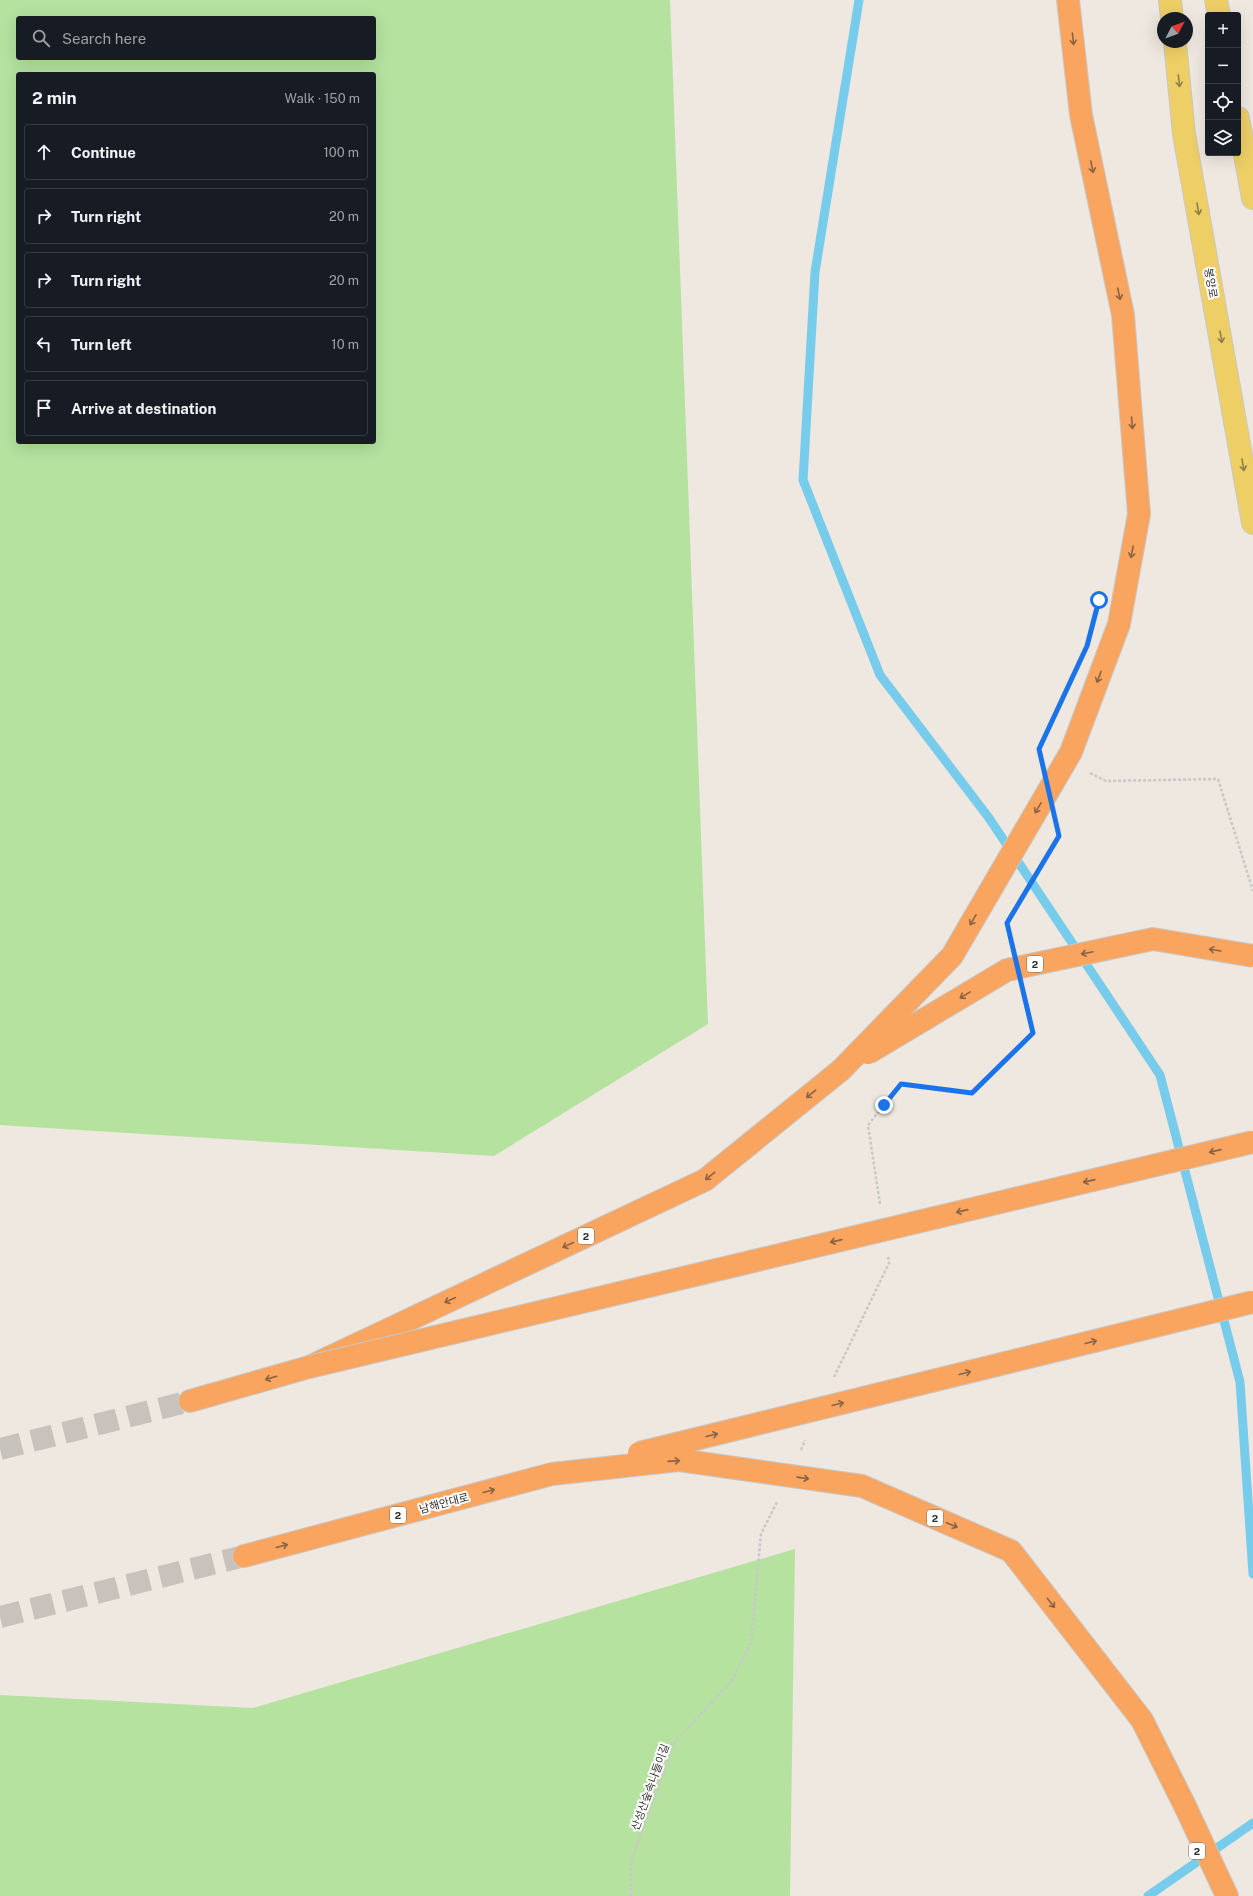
<!DOCTYPE html>
<html lang="en">
<head>
<meta charset="utf-8">
<style>
	:root { --surface:#171b24; --page:#20242c; --text:#f1f3f6; --muted:#9ea1a6; --line:#363941 }
	body { margin:0; font-family:"Public Sans","Noto Sans KR",sans-serif; background:var(--page); color:var(--text) }
	.controls { position:absolute; right:12px; top:12px; display:grid; overflow:hidden; border-radius:4px; box-shadow:0 4px 16px #0002 }
	.controls button { width:36px; height:36px; display:grid; place-items:center; padding:0; border:0; border-bottom:1px solid var(--line); background:var(--surface); color:var(--text); font:20px sans-serif }
	.compass { position:absolute; left:1157px; top:12px; width:36px; height:36px; border-radius:50%; background:var(--surface); box-shadow:0 4px 16px #0002; rotate:49deg }
	.stop { position:absolute; width:12px; height:12px; margin:-9px; border:3px solid #1a73e8; border-radius:50%; background:#fff }
	.stop.end { background:#1a73e8; border-color:#fff; box-shadow:0 1px 4px #0008 }
	.list { margin:0; padding:0; list-style:none }
	h2 { display:flex; justify-content:space-between; align-items:center; height:52px; margin:0; padding:0 16px; font-size:17px }
	h2 small { font-size:13px; font-weight:400; color:var(--muted) }
	.list li { display:grid; grid-template-columns:26px 1fr auto; gap:12px; align-items:center; box-sizing:border-box; height:56px; margin:0 8px 8px; padding:0 8px; border:1px solid var(--line); border-radius:4px }
	.list b { display:block; font-size:15px; white-space:nowrap }
	.list em { font-size:13px; font-style:normal; color:var(--muted) }
	.icon { flex:none; width:22px; height:22px; fill:none; stroke:currentColor; stroke-width:2; stroke-linecap:round; stroke-linejoin:round }
	.map { position:relative; flex:none; width:1253px; height:1896px; overflow:hidden }
	.search { position:absolute; background:var(--surface); box-shadow:0 4px 16px #0002; left:16px; top:16px; width:360px; height:44px; display:flex; align-items:center; gap:10px; box-sizing:border-box; padding:0 14px; border-radius:4px; color:var(--muted); font-size:15px }
	.panel { position:absolute; background:var(--surface); box-shadow:0 4px 16px #0002; left:16px; top:72px; width:360px; height:372px; border-radius:4px }
	.map>svg:first-child { display:block }
	.green { fill:#b5e29f; fill-rule:evenodd }
	.lines { fill:none; stroke-linecap:round; stroke-linejoin:round }
	.stream { stroke:#77cbeb; stroke-width:9 }
	.highway-tunnel { stroke:#c7c3bc; stroke-width:22; stroke-dasharray:22 11; stroke-linecap:butt }
	.primary-casing { stroke:#c8c8c8; stroke-width:24 }
	.highway-casing { stroke:#c8c8c8; stroke-width:24 }
	.path { stroke:#c8c8c8; stroke-width:2.5; stroke-dasharray:3 2; stroke-linecap:butt }
	.primary { stroke:#edcf66; stroke-width:22 }
	.highway { stroke:#f9a45f; stroke-width:22 }
	.highway-bridge-casing { stroke:#c8c8c8; stroke-width:24; stroke-linecap:butt }
	.highway-bridge { stroke:#f9a45f; stroke-width:22 }
	.oneway { stroke:#896344 }
	.oneway2 { stroke:#8d7e4a }
	.route { stroke:#1a73e8; stroke-width:5 }
	.labels { text-anchor:middle; dominant-baseline:central; stroke-width:4; stroke-linejoin:round; paint-order:stroke }
	.shield { fill:#fff; stroke:#6c6c6c; stroke-width:1 }
	.shield-label { font-size:10px; font-weight:bold; fill:#2d2d2d }
	.street-label { font-size:11px; fill:#2d2d2d; stroke:#fff }
</style>
</head>
<body>
<div class="map">
<svg width="1253" height="1896" viewBox="0 0 1253 1896">
	<rect width="100%" height="100%" fill="#eee8e0"/>
	<!-- green -->
	<g class="green">
		<path d="M0,0H670L708,1024L494,1156L0,1125ZM18,18H374V58H18ZM18,74H374V442H18Z"/>
		<path d="M795,1549L790,1896H0V1695L253,1708Z"/>
	</g>
	<g class="lines">
		<!-- stream -->
		<g class="stream">
			<path d="M859,0L815,272L803,480L880,675L989,818L1160,1075L1240,1382L1253,1574"/>
			<path d="M1148,1896L1253,1823"/>
		</g>
		<!-- highway-tunnel -->
		<g class="highway-tunnel">
			<path d="M0,1449L190,1401"/>
			<path d="M0,1617L244,1556"/>
		</g>
		<!-- primary casing -->
		<g class="primary-casing">
			<g id="primary">
				<path d="M1170,0L1172,18"/>
				<path d="M1216,0L1219,15"/>
				<path d="M1175,42L1184,134L1253,523"/>
				<path d="M1238,118L1253,198"/>
			</g>
		</g>
		<!-- highway casing -->
		<g class="highway-casing">
			<g id="highway">
				<path d="M1068,0L1081,115L1123,315L1139,514"/>
				<path d="M190,1401L309,1367L705,1180L841,1070"/>
				<path d="M244,1556L552,1474"/>
				<path d="M1185,1806L1227,1896"/>
			</g>
		</g>
		<!-- path -->
		<g class="path">
			<path d="M1040,747L1048,730"/>
			<path d="M1090,773L1106,781L1218,779L1253,891"/>
			<path d="M1011,942L1007,923L1059,836L1058,830"/>
			<path d="M880,1204L868,1125L901,1084L972,1093L1033,1033L1024,993"/>
			<path d="M834,1377L889,1263L888,1257"/>
			<path d="M801,1450L805,1440"/>
			<path d="M631,1896V1862L673,1744L731,1682L751,1643L761,1534L777,1502"/>
		</g>
		<!-- primary -->
		<use href="#primary" class="primary"/>
		<!-- highway -->
		<use href="#highway" class="highway"/>
		<!-- highway-bridge casing -->
		<g class="highway-bridge-casing">
			<g id="highway-bridge">
				<path d="M868,1053L1007,970L1153,939L1253,956"/>
				<path d="M841,1070L952,956L1071,752L1119,624L1139,514"/>
				<path d="M309,1367L1253,1142"/>
				<path d="M639,1453L1253,1302"/>
				<path d="M552,1474L679,1460L862,1486L1011,1551L1142,1720L1185,1806"/>
			</g>
		</g>
		<!-- highway-bridge -->
		<use href="#highway-bridge" class="highway-bridge"/>
	</g>
	<!-- one-way arrows -->
	<defs><path id="oneway-shaft" d="M-6 0H5M1.5-3L5.5 0L1.5 3" fill="none" stroke-width="1.6" stroke-linecap="round" stroke-linejoin="round"/></defs>
	<g class="oneway">
		<use href="#oneway-shaft" transform="translate(1073 39) rotate(84)"/>
		<use href="#oneway-shaft" transform="translate(1092 167) rotate(78)"/>
		<use href="#oneway-shaft" transform="translate(1119 294) rotate(78)"/>
		<use href="#oneway-shaft" transform="translate(1132 423) rotate(85)"/>
		<use href="#oneway-shaft" transform="translate(1132 552) rotate(101)"/>
		<use href="#oneway-shaft" transform="translate(1099 677) rotate(110)"/>
		<use href="#oneway-shaft" transform="translate(1038 808) rotate(120)"/>
		<use href="#oneway-shaft" transform="translate(973 920) rotate(120)"/>
		<use href="#oneway-shaft" transform="translate(1215 950) rotate(-171)"/>
		<use href="#oneway-shaft" transform="translate(1087 953) rotate(168)"/>
		<use href="#oneway-shaft" transform="translate(965 995) rotate(149)"/>
		<use href="#oneway-shaft" transform="translate(811 1094) rotate(141)"/>
		<use href="#oneway-shaft" transform="translate(1215 1151) rotate(167)"/>
		<use href="#oneway-shaft" transform="translate(710 1176) rotate(142)"/>
		<use href="#oneway-shaft" transform="translate(1089 1181) rotate(167)"/>
		<use href="#oneway-shaft" transform="translate(962 1211) rotate(167)"/>
		<use href="#oneway-shaft" transform="translate(836 1241) rotate(167)"/>
		<use href="#oneway-shaft" transform="translate(568 1245) rotate(155)"/>
		<use href="#oneway-shaft" transform="translate(450 1300) rotate(155)"/>
		<use href="#oneway-shaft" transform="translate(1091 1342) rotate(-14)"/>
		<use href="#oneway-shaft" transform="translate(965 1373) rotate(-14)"/>
		<use href="#oneway-shaft" transform="translate(271 1378) rotate(164)"/>
		<use href="#oneway-shaft" transform="translate(838 1404) rotate(-14)"/>
		<use href="#oneway-shaft" transform="translate(712 1435) rotate(-14)"/>
		<use href="#oneway-shaft" transform="translate(674 1461) rotate(-4)"/>
		<use href="#oneway-shaft" transform="translate(803 1478) rotate(8)"/>
		<use href="#oneway-shaft" transform="translate(489 1491) rotate(-15)"/>
		<use href="#oneway-shaft" transform="translate(952 1525) rotate(23)"/>
		<use href="#oneway-shaft" transform="translate(282 1546) rotate(-15)"/>
		<use href="#oneway-shaft" transform="translate(1051 1603) rotate(52)"/>
	</g>
	<g class="oneway2">
		<use href="#oneway-shaft" transform="translate(1179 81) rotate(84)"/>
		<use href="#oneway-shaft" transform="translate(1198 209) rotate(80)"/>
		<use href="#oneway-shaft" transform="translate(1221 337) rotate(80)"/>
		<use href="#oneway-shaft" transform="translate(1243 465) rotate(80)"/>
	</g>
	<g class="lines">
		<!-- route -->
		<path class="route" d="M884,1105L901,1084L972,1093L1033,1033L1007,923L1059,836L1039,749L1087,646L1099,600"/>
	</g>
	<g class="labels">
		<!-- shield labels -->
		<g class="shield">
			<rect x="1027" y="956" width="16" height="16" rx="3"/>
			<rect x="578" y="1228" width="16" height="16" rx="3"/>
			<rect x="390" y="1507" width="16" height="16" rx="3"/>
			<rect x="927" y="1510" width="16" height="16" rx="3"/>
			<rect x="1189" y="1843" width="16" height="16" rx="3"/>
		</g>
		<g class="shield-label">
			<text x="1035" y="964">2</text>
			<text x="586" y="1236">2</text>
			<text x="398" y="1515">2</text>
			<text x="935" y="1518">2</text>
			<text x="1197" y="1851">2</text>
		</g>
		<!-- street labels -->
		<g class="street-label">
			<text transform="translate(1211 283) rotate(80)">봉양로</text>
			<text transform="translate(444 1503) rotate(-15)">남해안대로</text>
			<text transform="translate(650 1787) rotate(-70)">산성산숲속나들이길</text>
		</g>
	</g>
</svg>
<div class="controls">
<button>+</button>
<button>−</button>
<button><svg class="icon" aria-label="locate" viewBox="0 0 24 24"><circle cx="12" cy="12" r="6"/><path d="M12 2v4M12 18v4M2 12h4M18 12h4"/></svg></button>
<button><svg class="icon" aria-label="layers" viewBox="0 0 24 24"><path d="M12 4l9 5-9 5-9-5zM3 14l9 5 9-5"/></svg></button>
</div>
<svg class="compass" viewBox="-18 -18 36 36"><path d="M0-13l5 13h-10z" fill="#e53935"/><path d="M0 13l5-13h-10z" fill="#9ea1a6"/></svg>
<div class="stop" style="left:1099px;top:600px"></div>
<div class="stop end" style="left:884px;top:1105px"></div>
<div class="search"><svg class="icon" aria-label="search" viewBox="0 0 24 24"><circle cx="10" cy="10" r="6"/><path d="M15 15l6 6"/></svg>Search here</div>
<section class="panel">
<h2>2 min<small>Walk · 150 m</small></h2>
<ul class="list">
<li><svg class="icon" aria-label="ahead" viewBox="0 0 24 24"><path d="M12 20V5M6 11l6-6 6 6"/></svg><div><b>Continue</b></div><em>100 m</em></li>
<li><svg class="icon" aria-label="right" viewBox="0 0 24 24"><path d="M7 20v-9h11M14 6l5 5-5 5"/></svg><div><b>Turn right</b></div><em>20 m</em></li>
<li><svg class="icon" aria-label="right" viewBox="0 0 24 24"><path d="M7 20v-9h11M14 6l5 5-5 5"/></svg><div><b>Turn right</b></div><em>20 m</em></li>
<li><svg class="icon" aria-label="left" viewBox="0 0 24 24"><path d="M17 20v-9H6M10 6l-5 5 5 5"/></svg><div><b>Turn left</b></div><em>10 m</em></li>
<li><svg class="icon" aria-label="arrive" viewBox="0 0 24 24"><path d="M6 21V4h12l-3 4 3 4H6"/></svg><div><b>Arrive at destination</b></div></li>
</ul>
</section>
</div>
</body>
</html>
